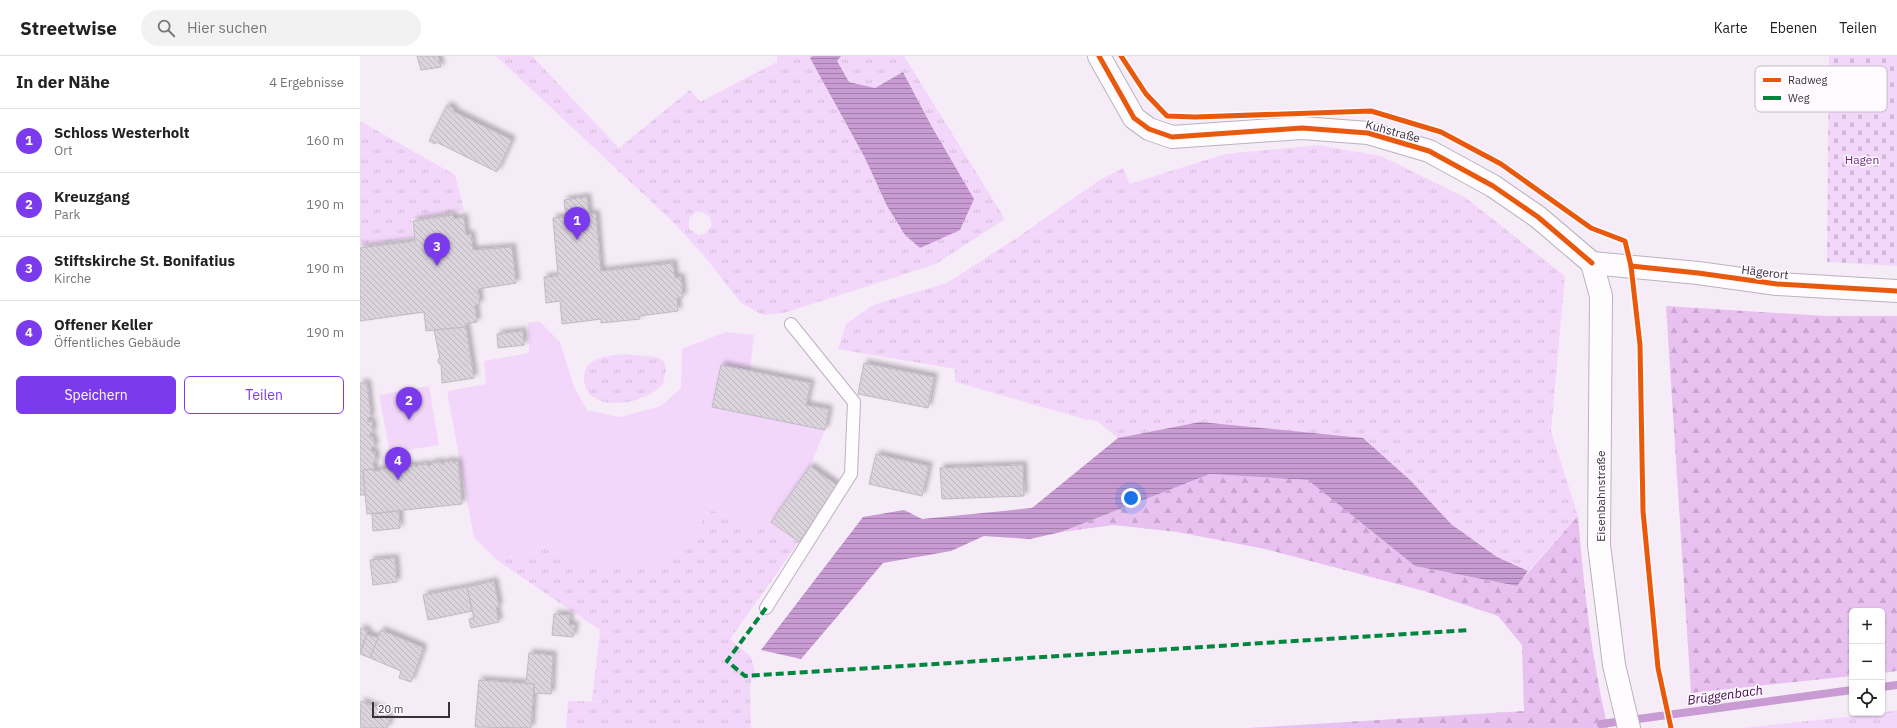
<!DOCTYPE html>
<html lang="de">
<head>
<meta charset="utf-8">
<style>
	:root { --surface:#fff; --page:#f2f2f2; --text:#222; --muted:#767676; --line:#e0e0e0; --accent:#7c3aed }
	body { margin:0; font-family:"IBM Plex Sans",sans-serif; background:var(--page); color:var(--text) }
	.controls { position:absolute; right:12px; bottom:12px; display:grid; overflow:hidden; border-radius:6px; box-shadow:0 1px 3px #0004 }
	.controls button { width:36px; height:36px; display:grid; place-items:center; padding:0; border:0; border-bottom:1px solid var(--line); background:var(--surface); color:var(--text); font:20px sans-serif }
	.scale { position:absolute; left:12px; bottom:10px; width:78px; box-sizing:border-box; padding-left:4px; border:2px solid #383139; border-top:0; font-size:11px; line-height:14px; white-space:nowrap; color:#383139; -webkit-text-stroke:3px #fefaff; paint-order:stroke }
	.you { position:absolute; left:771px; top:442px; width:14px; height:14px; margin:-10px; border:3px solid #fff; border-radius:50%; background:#1a73e8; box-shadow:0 0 0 6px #1a73e833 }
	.badge { display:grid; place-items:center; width:26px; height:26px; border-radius:50%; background:var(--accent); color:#fff; font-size:13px; font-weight:700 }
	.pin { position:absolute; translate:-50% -33px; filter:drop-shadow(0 1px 2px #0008) }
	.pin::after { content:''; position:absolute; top:21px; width:14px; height:12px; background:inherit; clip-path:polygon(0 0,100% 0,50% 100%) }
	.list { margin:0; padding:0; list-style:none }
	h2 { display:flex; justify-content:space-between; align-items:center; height:52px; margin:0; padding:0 16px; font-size:17px }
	h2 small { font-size:13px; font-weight:400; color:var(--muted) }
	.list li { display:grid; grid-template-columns:26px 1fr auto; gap:12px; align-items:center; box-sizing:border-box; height:64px; padding:0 16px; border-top:1px solid var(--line) }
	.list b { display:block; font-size:15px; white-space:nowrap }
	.list p { margin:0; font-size:13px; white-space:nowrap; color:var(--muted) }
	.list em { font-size:13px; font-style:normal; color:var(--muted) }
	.actions { display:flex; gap:8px; padding:12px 16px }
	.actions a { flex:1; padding:9px 0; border:1px solid var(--accent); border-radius:6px; text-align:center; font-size:14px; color:var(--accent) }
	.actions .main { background:var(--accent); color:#fff }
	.icon { flex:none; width:22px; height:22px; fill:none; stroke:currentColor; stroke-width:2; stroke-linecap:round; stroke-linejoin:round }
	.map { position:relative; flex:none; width:1537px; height:672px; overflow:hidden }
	header { display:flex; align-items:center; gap:24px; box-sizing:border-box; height:56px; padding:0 20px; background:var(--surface); border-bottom:1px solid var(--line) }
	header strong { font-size:19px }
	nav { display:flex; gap:22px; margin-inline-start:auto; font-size:14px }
	.search { width:280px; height:36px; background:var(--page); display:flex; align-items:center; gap:10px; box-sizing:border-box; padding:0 14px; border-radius:22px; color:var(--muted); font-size:15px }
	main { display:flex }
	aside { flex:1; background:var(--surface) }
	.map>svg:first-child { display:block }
	.grass { fill:url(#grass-tufts); fill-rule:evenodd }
	.forest { fill:url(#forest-firs) }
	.cemetery { fill:url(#cemetery-stones) }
	.green { fill:#f3d7fa }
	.water { fill:url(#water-rules) }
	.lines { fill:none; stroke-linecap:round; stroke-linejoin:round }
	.stream { stroke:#c89bd3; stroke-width:8 }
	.building { fill:url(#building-back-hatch); stroke:#c1b9c3; filter:url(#shadow) }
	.lane-casing { stroke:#bab2bc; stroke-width:14 }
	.street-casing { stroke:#bab2bc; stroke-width:24 }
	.lane { stroke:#fefcfe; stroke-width:12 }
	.street { stroke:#fefcfe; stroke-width:22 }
	.quiet { stroke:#00873e; stroke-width:4; stroke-dasharray:8 4; stroke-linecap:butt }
	.cycleway-casing { stroke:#fefaff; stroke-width:8 }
	.cycleway { stroke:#e8590c; stroke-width:5 }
	.labels { text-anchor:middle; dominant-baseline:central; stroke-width:3; stroke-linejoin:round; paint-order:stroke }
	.street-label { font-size:12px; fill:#383139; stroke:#fefaff }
	.park-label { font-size:12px; fill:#6f247f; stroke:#fefaff }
	.water-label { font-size:13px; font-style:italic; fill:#43084f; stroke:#fefaff }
	.key { fill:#fefaff; stroke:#c3bec4; stroke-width:1 }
	.key-label { font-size:11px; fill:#383139 }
</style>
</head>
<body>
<header>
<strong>Streetwise</strong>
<div class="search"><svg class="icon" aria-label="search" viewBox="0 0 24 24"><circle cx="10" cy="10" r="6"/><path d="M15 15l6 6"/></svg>Hier suchen</div>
<nav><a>Karte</a><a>Ebenen</a><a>Teilen</a></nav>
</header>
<main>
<aside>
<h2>In der Nähe<small>4 Ergebnisse</small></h2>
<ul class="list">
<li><span class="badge">1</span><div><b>Schloss Westerholt</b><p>Ort</p></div><em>160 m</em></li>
<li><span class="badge">2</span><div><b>Kreuzgang</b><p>Park</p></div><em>190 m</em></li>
<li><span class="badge">3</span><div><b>Stiftskirche St. Bonifatius</b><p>Kirche</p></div><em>190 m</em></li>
<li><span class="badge">4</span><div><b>Offener Keller</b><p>Öffentliches Gebäude</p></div><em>190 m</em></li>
</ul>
<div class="actions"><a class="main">Speichern</a><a>Teilen</a></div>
</aside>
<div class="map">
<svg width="1537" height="672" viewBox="0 0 1537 672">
	<defs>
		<pattern id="grass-tufts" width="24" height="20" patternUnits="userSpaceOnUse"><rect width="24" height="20" fill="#f3d7fa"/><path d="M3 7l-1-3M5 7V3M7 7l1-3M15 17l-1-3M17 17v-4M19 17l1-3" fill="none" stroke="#d1b9d7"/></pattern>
		<pattern id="forest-firs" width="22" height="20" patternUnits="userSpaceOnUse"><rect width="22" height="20" fill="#e8c1f1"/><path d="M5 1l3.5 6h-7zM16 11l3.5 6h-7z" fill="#c8a6cf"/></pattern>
		<pattern id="cemetery-stones" width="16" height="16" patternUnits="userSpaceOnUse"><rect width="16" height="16" fill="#f3d7fa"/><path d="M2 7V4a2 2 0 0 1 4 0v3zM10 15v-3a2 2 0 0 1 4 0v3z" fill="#d1b9d7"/></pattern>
		<pattern id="water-rules" width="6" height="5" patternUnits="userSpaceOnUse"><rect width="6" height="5" fill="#c89bd3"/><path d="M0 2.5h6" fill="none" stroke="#a37fac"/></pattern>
		<pattern id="building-back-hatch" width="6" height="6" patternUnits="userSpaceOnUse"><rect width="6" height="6" fill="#dcd4dd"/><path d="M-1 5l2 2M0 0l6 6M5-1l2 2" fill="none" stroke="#beb6be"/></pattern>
		<filter id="shadow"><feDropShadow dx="3.5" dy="-3.5" stdDeviation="2" flood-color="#0004"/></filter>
	</defs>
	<rect width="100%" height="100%" fill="#f6ecf8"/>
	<!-- grass -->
	<g class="grass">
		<path d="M136,0H172L259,92L330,34L340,46L417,6V0H452L450,2L505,102L527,150L545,179L572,71L544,17L515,32L489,26L476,5L481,0H544L645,163L576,208L424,257L403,259L381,247L345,201L313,166ZM336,156C345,155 351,160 352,169L345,178L338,179L329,173V162Z"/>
		<path d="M0,65L95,119L104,154L51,163L54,181L0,190Z"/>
		<path d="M958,89L1021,100L1106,142L1205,220L1191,375L1218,460L1168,515L1137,501L1091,468L1051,425L840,366L758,382L737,365L724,363L595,326V313L478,293L486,268L513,249L587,227L658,181L738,125L763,112L770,128L865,98Z"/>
		<path d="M265,298L296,301L304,305L306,313L303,328C288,345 244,357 228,336C225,332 224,325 224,321C224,301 251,299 265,298Z"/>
		<path d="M351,454L439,486L370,583L391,601L395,615L390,629L391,672H206L208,645L263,646L232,645L240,574L138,505L195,486L224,511L327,484Z"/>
		<path d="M1537,654V672H1383L1522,657Z"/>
	</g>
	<!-- forest -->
	<g class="forest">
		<path d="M1306,250L1465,260H1537V615L1522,617V555H1492V620L1331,637Z"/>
		<path d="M850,418L948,424L1055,510L1156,530L1218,460C1224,531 1231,602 1248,672H888L1164,655L1162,589L1138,560L1064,535L905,493L817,476L754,469L701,476Z"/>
	</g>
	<!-- cemetery -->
	<path class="cemetery" d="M1469,0H1537V210L1467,206Z"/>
	<!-- green -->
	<g class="green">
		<path d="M179,265L200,286L214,331L227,354L260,361L301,350L321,332L322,293L366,276L394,279L390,314L361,309L352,350L465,374L450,410L411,466L439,486L351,454C336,473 322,492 301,504C288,512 241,511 224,511L194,486L138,505L114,482L87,335L126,328L124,305L169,297L168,267Z"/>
		<path d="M69,330L79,389L30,397L19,339Z"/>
	</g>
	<!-- water -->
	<g class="water">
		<path d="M452,0H481L477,5L489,26L515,32L543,16L572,71L614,143L600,174L560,192L545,179L527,150L505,102L450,2Z"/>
		<path d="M840,366L1003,382L1051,425L1091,468L1137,501L1168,515L1157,530L1055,510L948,424L850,418L701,476L670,483L624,480L591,495L523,507L441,603L401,594L503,461L544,454L562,463L672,452L758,382Z"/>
	</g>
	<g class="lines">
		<!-- stream -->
		<g class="stream">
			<path d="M1522,631L1537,629"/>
			<path d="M1241,668L1492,634"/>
		</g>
	</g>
	<!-- building -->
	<g class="building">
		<path d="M57,0H78L81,11L61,14Z"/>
		<path d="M87,49L94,53L93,55L152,84L137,116L76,86L75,88L69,85Z"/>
		<path d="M227,141L229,158H236L241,215L313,207L315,222L321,221L323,241L317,242L318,255L279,260L280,263L241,267V263L202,268L200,245L186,247L184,221L198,220L193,162L206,161L204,144Z"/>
		<path d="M93,159L94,163L104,161L106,179L111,178L113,194L152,191L156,227L118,233L120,248L115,249L117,266L105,268L106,271L66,275L64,256L0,265V192L55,185L53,165Z"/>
		<path d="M106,271L114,322L82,327L81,307L79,308L78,303H80L74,274Z"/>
		<path d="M163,275L164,289L138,292L137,278Z"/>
		<path d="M504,307L574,321L568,352L498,338Z"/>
		<path d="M361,309L451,327L446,349L469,353L465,374L352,351Z"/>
		<path d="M0,327H7L11,361L8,362V366L12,365L13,377H10V381H13L15,391L11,392L12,396H15L16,406H13L14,413L3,414L5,439H0Z"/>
		<path d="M516,398L569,410L562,440L509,428Z"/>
		<path d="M93,405V407L98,405L102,448L7,458L3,414L14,413V415H20V413L29,412V414L32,413L31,412L42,410V412L45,410L55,409V411L58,410V409L68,408V410L71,409V407L81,406V408H84V406Z"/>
		<path d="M663,409L664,440L582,443L580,412Z"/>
		<path d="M450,410L478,430L439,486L411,466Z"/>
		<path d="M39,455L40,472L13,475L12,458Z"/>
		<path d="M35,502L37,526L13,529L10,504Z"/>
		<path d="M134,525L139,551H136L139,566L111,572L109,563L114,562L107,531Z"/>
		<path d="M107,531L112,555L68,564L63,539Z"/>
		<path d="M194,558L210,559L209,569H215L213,581L192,579Z"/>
		<path d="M0,572L8,575L0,596Z"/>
		<path d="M21,574L62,591L63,594L51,626L39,622L41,615L10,602Z"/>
		<path d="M7,578L18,582L10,602L0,598Z"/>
		<path d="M169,597L193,599L191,638L174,637V628H166Z"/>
		<path d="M119,624L174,628L171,672L115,671Z"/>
		<path d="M1,645L28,656L26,660L31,662L27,672H0Z"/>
	</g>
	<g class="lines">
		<!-- lane casing -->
		<g class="lane-casing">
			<path id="lane" d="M406,552L491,418L494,346L431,268"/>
		</g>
		<!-- street casing -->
		<g class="street-casing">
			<g id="street">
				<path d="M739,0L774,62L789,73L812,81L942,72L1008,77L1069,95L1133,130L1178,161L1232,207"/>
				<path d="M1232,207L1241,240L1239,489L1254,609L1269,672"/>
				<path d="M1232,207L1338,217L1417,228L1537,235"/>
			</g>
		</g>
		<!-- lane -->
		<use href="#lane" class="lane"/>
		<!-- street -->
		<use href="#street" class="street"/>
		<!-- quiet -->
		<path class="quiet" d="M406,552L367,605L385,620L1109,574"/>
		<!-- cycleway casing -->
		<g class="cycleway-casing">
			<g id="cycleway">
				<path d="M739,0L774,62L789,73L812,81L942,72L1008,77L1069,95L1133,130L1178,161L1232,207"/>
				<path d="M761,0L786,38L807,60L835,61L1011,55L1081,76L1141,108L1231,172L1265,185L1271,210L1280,289L1283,455L1298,612L1311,672"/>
				<path d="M1271,210L1338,217L1417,228L1537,235"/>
			</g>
		</g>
		<!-- cycleway -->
		<use href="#cycleway" class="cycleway"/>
	</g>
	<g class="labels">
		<!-- street labels -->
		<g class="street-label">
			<text transform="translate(1033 75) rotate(15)">Kuhstraße</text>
			<text transform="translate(1405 216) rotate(7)">Hägerort</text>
			<text transform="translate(1240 440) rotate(-90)">Eisenbahnstraße</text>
		</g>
		<!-- park labels -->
		<g class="park-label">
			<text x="1502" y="103">Hagen</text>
		</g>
		<!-- water labels -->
		<g class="water-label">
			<text transform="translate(1365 639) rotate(-8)">Brüggenbach</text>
		</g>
	</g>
	<!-- legend -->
	<rect x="1395" y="10" width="132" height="46" rx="6" class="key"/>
	<rect x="1403" y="22" width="18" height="4" fill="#e8590c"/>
	<rect x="1403" y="40" width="18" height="4" fill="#00873e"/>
	<g class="key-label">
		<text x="1428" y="28">Radweg</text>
		<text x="1428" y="46">Weg</text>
	</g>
</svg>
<div class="controls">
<button>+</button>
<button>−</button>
<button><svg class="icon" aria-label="locate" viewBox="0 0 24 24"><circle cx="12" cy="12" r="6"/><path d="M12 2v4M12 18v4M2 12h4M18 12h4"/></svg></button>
</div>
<div class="scale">20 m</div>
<div class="you"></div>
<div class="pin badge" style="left:217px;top:184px">1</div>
<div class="pin badge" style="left:49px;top:364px">2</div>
<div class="pin badge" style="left:77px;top:210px">3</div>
<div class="pin badge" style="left:38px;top:424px">4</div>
</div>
</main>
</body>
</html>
